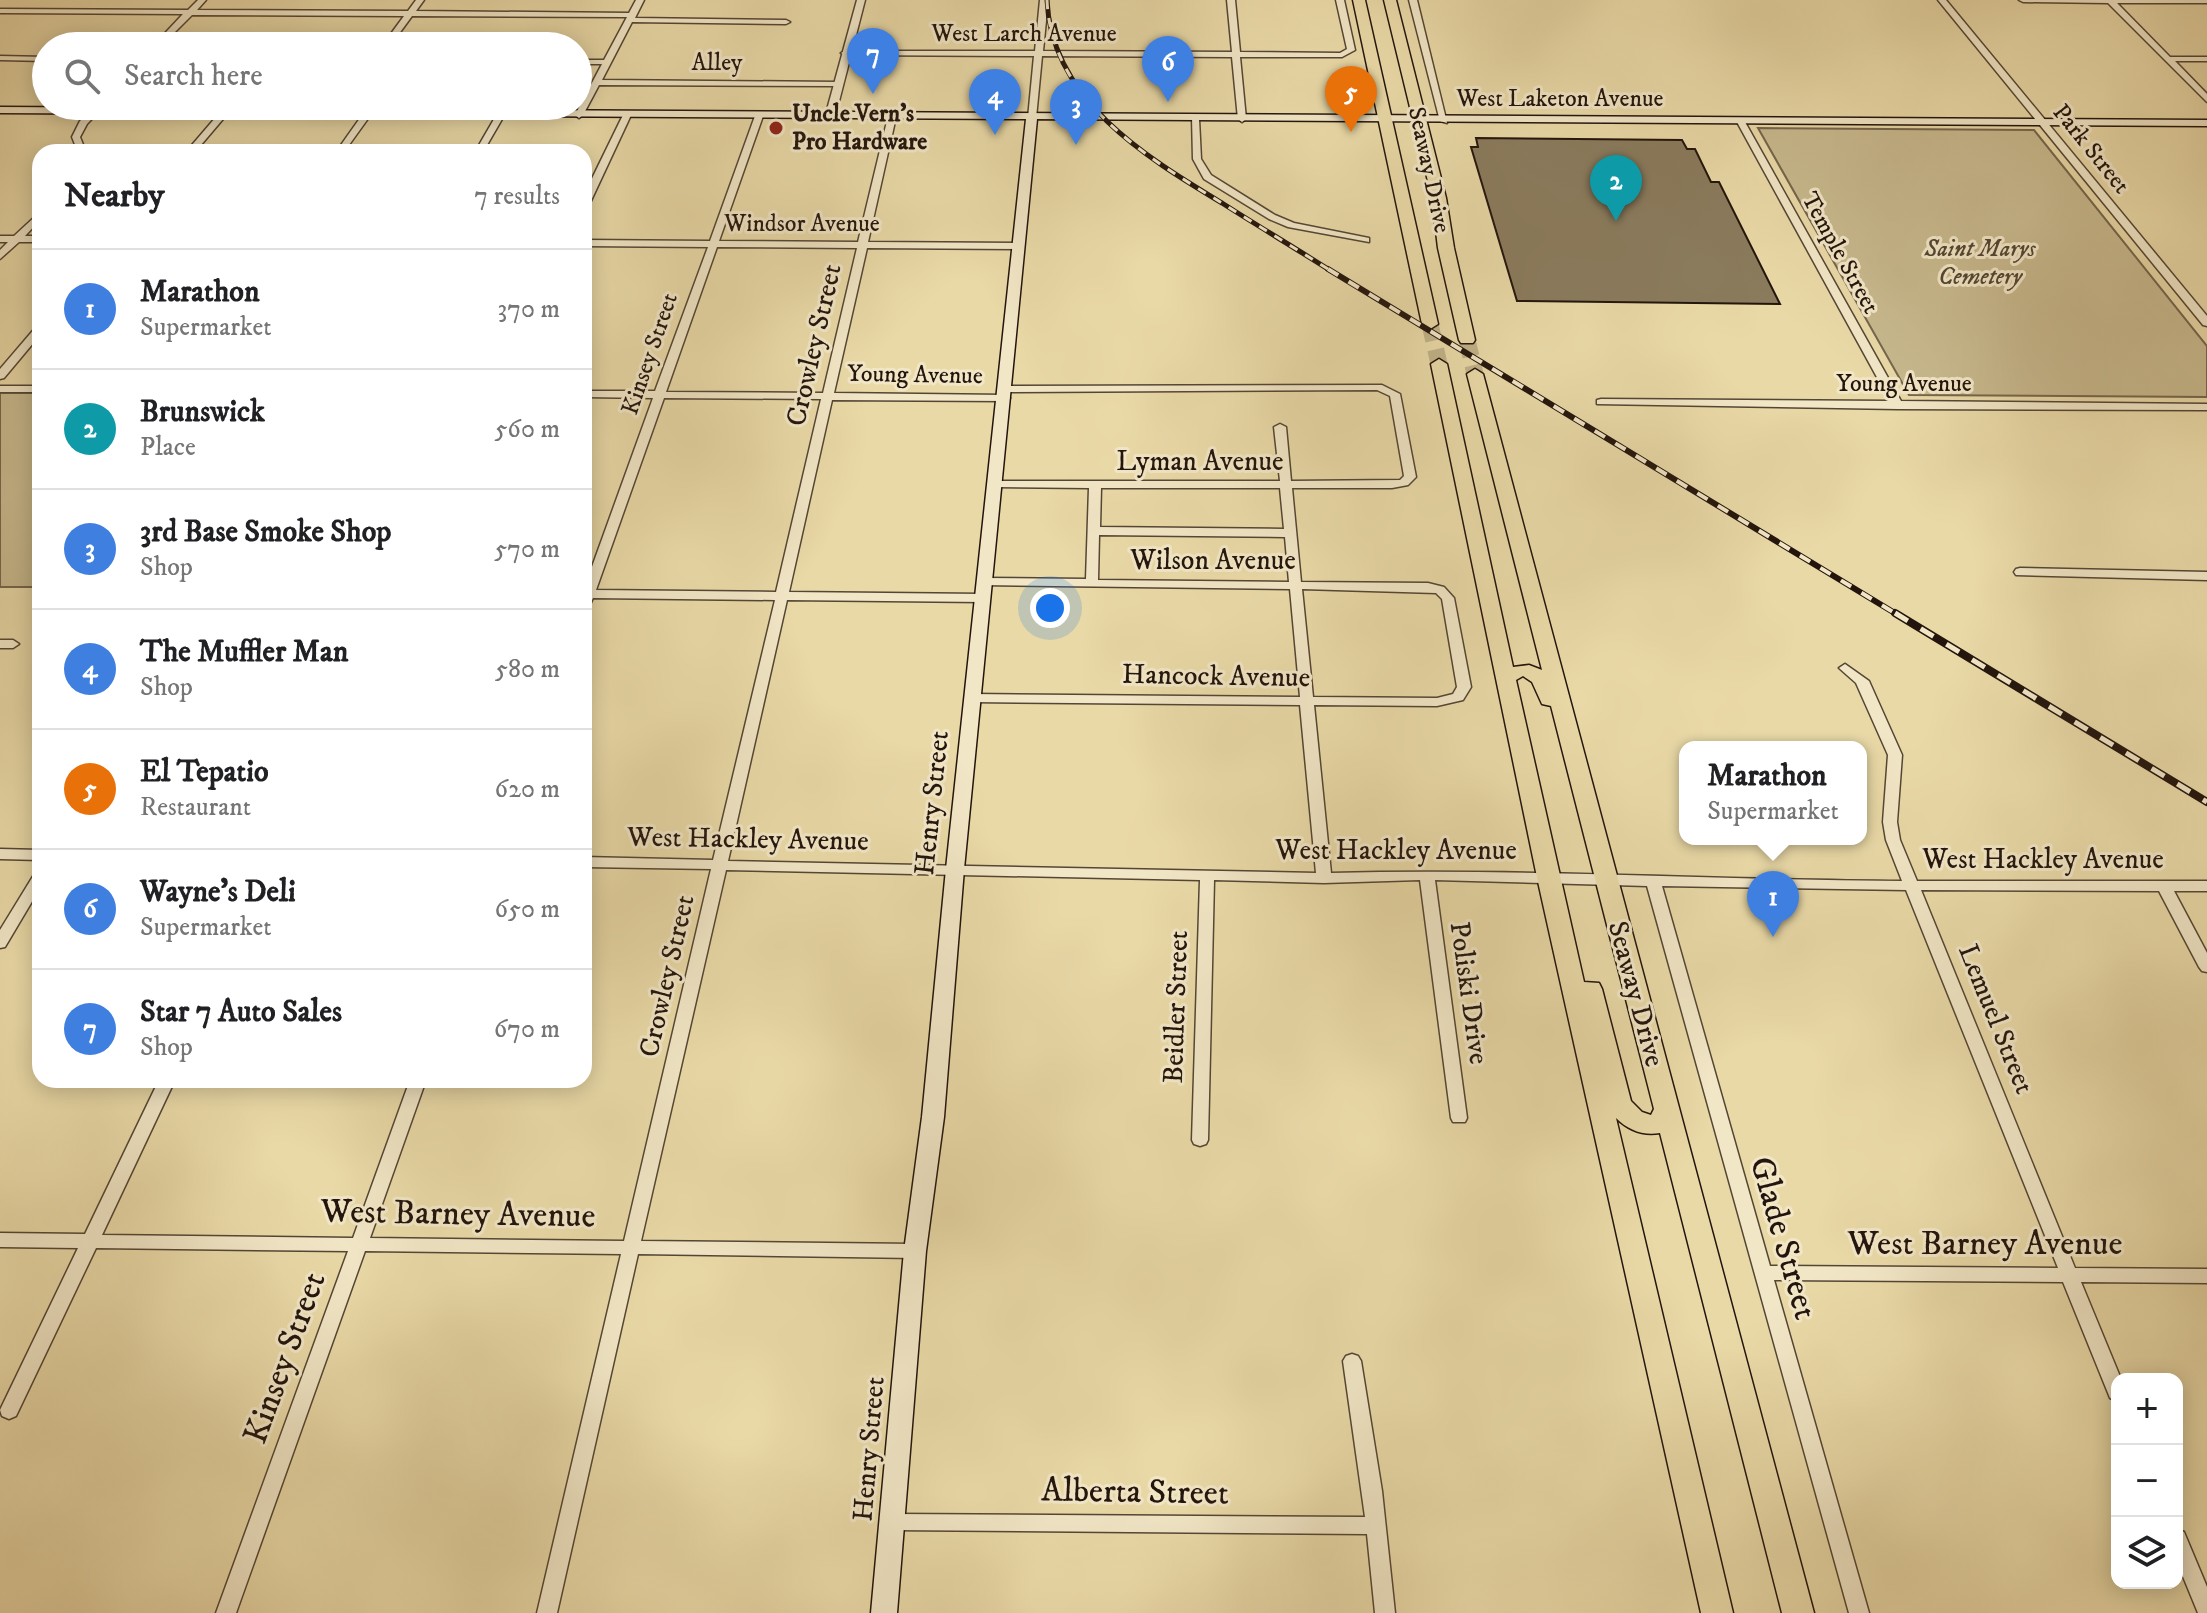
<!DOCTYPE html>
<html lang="en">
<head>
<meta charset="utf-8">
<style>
	:root { --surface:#fff; --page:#f6f6f6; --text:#202124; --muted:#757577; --line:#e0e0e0; --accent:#8f2418 }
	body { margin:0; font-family:"IM FELL DW Pica",serif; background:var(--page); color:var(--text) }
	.controls { position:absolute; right:24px; bottom:24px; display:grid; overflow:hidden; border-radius:16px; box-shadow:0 4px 20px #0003 }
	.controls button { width:72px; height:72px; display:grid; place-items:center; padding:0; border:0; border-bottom:2px solid var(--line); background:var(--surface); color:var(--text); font:40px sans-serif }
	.you { position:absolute; left:1050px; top:608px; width:28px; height:28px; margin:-20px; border:6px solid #fff; border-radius:50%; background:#1a73e8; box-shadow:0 0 0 12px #1a73e833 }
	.badge { display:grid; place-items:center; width:52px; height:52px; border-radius:50%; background:var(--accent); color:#fff; font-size:26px; font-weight:700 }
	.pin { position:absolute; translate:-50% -66px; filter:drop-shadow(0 2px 4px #0008) }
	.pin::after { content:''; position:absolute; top:42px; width:28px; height:24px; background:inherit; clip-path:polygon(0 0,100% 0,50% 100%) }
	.popup { position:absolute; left:1679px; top:741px; width:188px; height:104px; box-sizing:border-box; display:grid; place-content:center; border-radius:16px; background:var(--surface); filter:drop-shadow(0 2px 6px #0005); font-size:26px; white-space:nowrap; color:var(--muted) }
	.popup b { font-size:30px; color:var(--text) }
	.popup::after { content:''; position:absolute; left:50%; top:100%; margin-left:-16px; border:16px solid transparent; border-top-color:var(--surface) }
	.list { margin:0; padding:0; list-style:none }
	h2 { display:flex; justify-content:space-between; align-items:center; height:104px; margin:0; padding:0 32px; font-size:34px }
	h2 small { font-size:26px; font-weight:400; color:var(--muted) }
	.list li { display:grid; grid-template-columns:52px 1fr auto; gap:24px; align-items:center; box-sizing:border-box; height:120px; padding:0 32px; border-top:2px solid var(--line) }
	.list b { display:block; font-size:30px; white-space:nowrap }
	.list p { margin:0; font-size:26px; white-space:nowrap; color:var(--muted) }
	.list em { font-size:26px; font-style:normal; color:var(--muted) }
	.icon { flex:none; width:44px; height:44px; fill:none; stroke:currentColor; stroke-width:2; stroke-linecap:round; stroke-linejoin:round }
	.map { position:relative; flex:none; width:2207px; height:1613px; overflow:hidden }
	.search { position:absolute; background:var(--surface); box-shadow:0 4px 20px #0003; left:32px; top:32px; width:560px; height:88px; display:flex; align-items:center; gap:20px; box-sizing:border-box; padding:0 28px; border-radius:44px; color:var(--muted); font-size:30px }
	.panel { position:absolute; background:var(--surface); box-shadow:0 4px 20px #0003; left:32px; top:144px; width:560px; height:944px; border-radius:24px }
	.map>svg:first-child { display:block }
	.green { fill:#c7b88d; stroke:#75664d; stroke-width:2 }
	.building { fill:#8a7b5d; stroke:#23150d; stroke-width:2 }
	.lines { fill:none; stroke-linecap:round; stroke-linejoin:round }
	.trunk-tunnel { stroke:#c1b288; stroke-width:17; stroke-dasharray:17 9; stroke-linecap:butt }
	.minor-casing { stroke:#544634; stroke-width:3 }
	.tertiary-casing { stroke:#544634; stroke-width:3 }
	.secondary-casing { stroke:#23150d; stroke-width:3 }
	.trunk-casing { stroke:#23150d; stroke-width:3 }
	.minor { fill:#f1e6c6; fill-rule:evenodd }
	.tertiary { fill:#f1e6c6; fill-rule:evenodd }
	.secondary { fill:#f1e6c6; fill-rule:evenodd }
	.trunk { fill:#e9d9a7; fill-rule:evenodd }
	.rail-far2-casing { stroke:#23150d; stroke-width:5 }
	.rail-far1-casing { stroke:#23150d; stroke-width:6 }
	.rail-casing { stroke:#23150d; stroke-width:8 }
	.rail-far2 { stroke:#f1e6c6; stroke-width:3; stroke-dasharray:9; stroke-linecap:butt }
	.rail-far1 { stroke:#f1e6c6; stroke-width:4; stroke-dasharray:12; stroke-linecap:butt }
	.rail { stroke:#f1e6c6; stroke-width:5; stroke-dasharray:15; stroke-linecap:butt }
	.poi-dot { fill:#8f2418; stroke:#f1e6c6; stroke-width:3 }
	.labels { text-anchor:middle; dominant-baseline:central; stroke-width:6; stroke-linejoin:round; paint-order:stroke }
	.far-street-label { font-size:24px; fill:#23150d; stroke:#f1e6c6 }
	.far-poi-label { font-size:24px; font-weight:bold; fill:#23150d; stroke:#f1e6c6; text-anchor:start }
	.far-park-label { font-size:24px; font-style:italic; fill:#544633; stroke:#f1e6c6 }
	.street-label { font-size:28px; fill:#23150d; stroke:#f1e6c6 }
	.near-street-label { font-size:34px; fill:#23150d; stroke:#f1e6c6 }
</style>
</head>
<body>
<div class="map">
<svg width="2207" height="1613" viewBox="0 0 2207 1613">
	<rect width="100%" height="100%" fill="#e9d9a7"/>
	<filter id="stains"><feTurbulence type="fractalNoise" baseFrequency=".0025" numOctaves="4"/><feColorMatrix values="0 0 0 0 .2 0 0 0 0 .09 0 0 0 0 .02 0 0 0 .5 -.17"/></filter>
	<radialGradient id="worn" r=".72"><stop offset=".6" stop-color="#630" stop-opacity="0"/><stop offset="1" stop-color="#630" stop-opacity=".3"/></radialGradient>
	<!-- green -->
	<g class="green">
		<path d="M1758,128L2034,130L2207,346V397L1909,395Z"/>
		<rect x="0" y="393" width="40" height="194"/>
	</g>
	<!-- building -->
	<path class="building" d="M1476,138L1682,140L1687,149H1695L1711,182H1719L1780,304L1517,301L1471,147H1478Z"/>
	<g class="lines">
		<!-- trunk-tunnel -->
		<g class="trunk-tunnel">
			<path d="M1430,324L1439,364"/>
			<path d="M1467,340L1475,374"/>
		</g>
		<!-- minor casing -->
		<g class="minor-casing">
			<g id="minor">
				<path d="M198,0H206L197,10L408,11L416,0H424L416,11L629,13L636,0H644L635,18L786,20L790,22L786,24L632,22L602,80L837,82L841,84L837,86L599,85L583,115L579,118L575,115L602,64H578V60H604L627,17L412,16L390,46H382L404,16L192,15L161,46H153L183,14L0,13V9L188,10Z"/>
				<path d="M1040,0H1048L1043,51L1232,52L1227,0H1235L1240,52L1340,53L1347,49L1336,0H1344L1355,50L1342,57H1240L1246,119L1242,122L1238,119L1232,57L1042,56L1036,118L1032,121L1028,118L1034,56L845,55L841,53L845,51H1035Z"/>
				<path d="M1409,0H1417L1447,123L1440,121Z"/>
				<path d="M1938,0H1946L2207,316V326L2203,325Z"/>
				<path d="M2019,0H2207V3H2117L2170,57H2207V61H2175L2207,94V102L2108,3L2023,2Z"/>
				<path d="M0,56L46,57V61L0,60Z"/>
				<path d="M95,106H104L87,124L80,137L86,152H78L72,137L80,121Z"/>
				<path d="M222,110L229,112L195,152H186Z"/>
				<path d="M365,111L372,113L344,152H336Z"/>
				<path d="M501,111L505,114L483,152H475L497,114Z"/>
				<path d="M624,113L631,115L589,205L584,208V195Z"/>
				<path d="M759,113L763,116L719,241L858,242L888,117L892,114L896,117L868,242L1019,243L1024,246L1019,249L867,248L834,393L1005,395L1010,398L1005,401L832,400L789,592L983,594L989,598L983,602L787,600L728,861L1316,873L1300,705L972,702L965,698L972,694L1300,697L1290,589L981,585L979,582L985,578L1086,579L1089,488L996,487L990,484L996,481H1280L1274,427L1280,424L1286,427L1291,481L1400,480L1404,476L1390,396L1377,390L1006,392L1001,389L1006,386L1382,385L1400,394L1416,477L1408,485L1392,488H1292L1301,582L1428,583L1444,587L1454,598L1471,687L1463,700L1437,706L1314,705L1331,873C1522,868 1711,880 1902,881L1886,840L1883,822L1888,755L1856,683L1839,668L1845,664L1869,681L1902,755L1897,822L1900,840L1917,881H2207V891H2174L2207,953V972L2202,971L2199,967L2159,891L1921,890L2075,1268L2207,1269V1283L2081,1282L2121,1379H2117V1401L2110,1398L2108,1393L2063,1282L1774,1280L1869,1613H1849L1647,886L1435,880L1467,1118L1465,1122H1453L1451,1118L1420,880L1324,883L1214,880L1208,1140L1206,1144L1200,1146L1194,1144L1192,1140L1200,880L726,870L641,1241L915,1244L921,1246L924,1251L921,1256L915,1258L638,1254L557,1613H537L621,1254L365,1251L236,1613H216L348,1251L96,1248L16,1416L9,1419L2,1416L0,1410L78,1248L0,1247V1233L85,1234L159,1080H175L102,1235L353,1238L410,1080H426L370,1238L624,1241L711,869L584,867V857L713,860L775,600L593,598L588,609L584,610V589L653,398L584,397V391H655L708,247L584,246V240L710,241L755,116ZM717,247L857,248L823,393L666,392ZM664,398L821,399L776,592L596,590ZM1101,488H1280L1284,529L1100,527ZM1099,535L1285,537L1289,582L1098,580ZM1302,589L1436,593L1442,599L1457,687L1453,694L1437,698L1313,697ZM1662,886L1906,890L2058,1268L1770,1266Z"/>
				<path d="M1192,117L1199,119L1201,159L1211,175L1275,215L1294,223L1369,238V242L1288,227L1269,219L1204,179L1193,159Z"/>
				<path d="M1741,119L1745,122L1901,401L2207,404V410L1898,409L1597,404V400L1601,399L1890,401L1737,122Z"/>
				<path d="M40,212V220L25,236H40V242H19L0,259V250L8,242H0V236H14Z"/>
				<path d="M40,326V335L4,378L0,379V369L36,327Z"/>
				<rect x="0" y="386" width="40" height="6"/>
				<path d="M2020,568L2207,572V580L2016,575L2014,572L2016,569Z"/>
				<path d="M0,640H13L19,644L13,648H0Z"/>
				<path d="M0,849L40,850V860L0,859Z"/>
				<path d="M40,871V888L5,947L0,948V930L35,873Z"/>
				<path d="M1352,1354L1358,1356L1361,1361L1382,1491L1395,1613H1375L1367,1534L893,1530L886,1528L883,1522L886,1516L893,1514L1365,1517L1343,1361L1346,1356Z"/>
				<path d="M2177,1529L2184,1532L2207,1587V1613H2198L2177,1562Z"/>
			</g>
		</g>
		<!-- tertiary casing -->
		<g class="tertiary-casing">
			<path id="tertiary" d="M857,0H865L835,117L830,120L825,117Z"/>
		</g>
		<!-- secondary casing -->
		<g class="secondary-casing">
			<path id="secondary" d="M0,107L2207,120V126L1037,119L964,869L944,1117L926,1251L897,1613H871L904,1251L922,1117L946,869L1026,119L0,113Z"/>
		</g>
		<!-- trunk casing -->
		<g class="trunk-casing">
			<g id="trunk">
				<path d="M1353,0H1365L1438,324L1430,329L1422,324Z"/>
				<path d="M1384,0H1396L1446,198L1454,248L1475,340L1473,343H1461L1459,340L1438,248L1432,198Z"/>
				<path d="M1439,359L1447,364L1513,667L1529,665L1542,670L1467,374L1475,369L1483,374L1814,1613H1782L1660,1133C1643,1136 1628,1130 1616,1118L1733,1613H1701L1537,877L1431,364ZM1523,676L1532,682L1542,704L1551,706L1654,1109L1651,1115L1642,1112L1631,1101L1602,989L1599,983L1584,982L1516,680Z"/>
			</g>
		</g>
		<!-- minor -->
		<use href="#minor" class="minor"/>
		<!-- tertiary -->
		<use href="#tertiary" class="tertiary"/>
		<!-- secondary -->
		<use href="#secondary" class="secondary"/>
		<!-- trunk -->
		<use href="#trunk" class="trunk"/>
		<!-- rail-far2 casing -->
		<g class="rail-far2-casing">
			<path id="rail-far2" d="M1047,0C1051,100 1146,157 1222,203C1258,226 1295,248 1331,271"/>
		</g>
		<!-- rail-far1 casing -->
		<g class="rail-far1-casing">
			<path id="rail-far1" d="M1328,269L1898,615"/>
		</g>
		<!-- rail casing -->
		<g class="rail-casing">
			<path id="rail" d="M1895,613L2207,802"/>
		</g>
		<!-- rail-far2 -->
		<use href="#rail-far2" class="rail-far2"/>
		<!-- rail-far1 -->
		<use href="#rail-far1" class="rail-far1"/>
		<!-- rail -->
		<use href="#rail" class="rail"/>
	</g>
	<!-- markers -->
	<circle class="poi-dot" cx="776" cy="128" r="8"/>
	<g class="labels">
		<!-- far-street labels -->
		<g class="far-street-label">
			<text x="1024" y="34">West Larch Avenue</text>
			<text x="717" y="63">Alley</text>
			<text x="1560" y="99">West Laketon Avenue</text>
			<text transform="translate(2091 149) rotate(51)">Park Street</text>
			<text transform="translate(1429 170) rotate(78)">Seaway Drive</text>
			<text x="802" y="224">Windsor Avenue</text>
			<text transform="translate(1840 253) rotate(61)">Temple Street</text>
			<text transform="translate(650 354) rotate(-71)">Kinsey Street</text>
			<text transform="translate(915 375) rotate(1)">Young Avenue</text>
			<text x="1904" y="384">Young Avenue</text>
		</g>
		<!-- far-poi labels -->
		<g class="far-poi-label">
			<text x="792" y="114">Uncle Vern's<tspan x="792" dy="28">Pro Hardware</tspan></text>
		</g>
		<!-- far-park labels -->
		<g class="far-park-label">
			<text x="1980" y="249">Saint Marys<tspan x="1980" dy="28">Cemetery</tspan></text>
		</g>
		<!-- street labels -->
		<g class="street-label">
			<text transform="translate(814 345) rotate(-77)">Crowley Street</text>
			<text x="1200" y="461">Lyman Avenue</text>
			<text x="1213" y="560">Wilson Avenue</text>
			<text transform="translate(1216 676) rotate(1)">Hancock Avenue</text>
			<text transform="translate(932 803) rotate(-84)">Henry Street</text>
			<text transform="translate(748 839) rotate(1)">West Hackley Avenue</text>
			<text x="1396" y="850">West Hackley Avenue</text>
			<text x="2043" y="859">West Hackley Avenue</text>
			<text transform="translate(667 976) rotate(-77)">Crowley Street</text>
			<text transform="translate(1469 993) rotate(82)">Poliski Drive</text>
			<text transform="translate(1636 994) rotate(75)">Seaway Drive</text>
			<text transform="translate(1176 1007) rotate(-88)">Beidler Street</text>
			<text transform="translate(1996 1019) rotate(68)">Lemuel Street</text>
			<text transform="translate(869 1449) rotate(-85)">Henry Street</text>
		</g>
		<!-- near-street labels -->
		<g class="near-street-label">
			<text transform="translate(458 1214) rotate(1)">West Barney Avenue</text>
			<text transform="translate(1783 1238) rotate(74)">Glade Street</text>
			<text x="1985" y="1244">West Barney Avenue</text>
			<text transform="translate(285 1358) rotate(-70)">Kinsey Street</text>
			<text transform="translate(1135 1492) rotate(1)">Alberta Street</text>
		</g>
	</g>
	<rect width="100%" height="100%" filter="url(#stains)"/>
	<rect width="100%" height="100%" fill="url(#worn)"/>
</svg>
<div class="controls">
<button>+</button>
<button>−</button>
<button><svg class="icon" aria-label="layers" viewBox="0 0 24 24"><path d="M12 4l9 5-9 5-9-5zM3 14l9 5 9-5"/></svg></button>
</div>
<div class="you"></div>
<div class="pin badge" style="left:1773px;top:937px;background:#3f7fe0">1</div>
<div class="popup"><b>Marathon</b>Supermarket</div>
<div class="pin badge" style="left:1616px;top:221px;background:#0f9aa8">2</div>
<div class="pin badge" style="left:1076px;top:145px;background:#3f7fe0">3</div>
<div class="pin badge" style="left:995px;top:135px;background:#3f7fe0">4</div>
<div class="pin badge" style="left:1351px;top:132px;background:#e8710a">5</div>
<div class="pin badge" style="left:1168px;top:102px;background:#3f7fe0">6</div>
<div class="pin badge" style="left:873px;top:94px;background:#3f7fe0">7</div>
<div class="search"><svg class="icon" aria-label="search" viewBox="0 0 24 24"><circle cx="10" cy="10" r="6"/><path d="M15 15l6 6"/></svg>Search here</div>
<section class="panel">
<h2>Nearby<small>7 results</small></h2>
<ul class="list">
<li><span class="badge" style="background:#3f7fe0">1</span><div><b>Marathon</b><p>Supermarket</p></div><em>370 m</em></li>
<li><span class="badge" style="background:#0f9aa8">2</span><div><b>Brunswick</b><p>Place</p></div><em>560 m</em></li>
<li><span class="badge" style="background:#3f7fe0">3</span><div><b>3rd Base Smoke Shop</b><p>Shop</p></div><em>570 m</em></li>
<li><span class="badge" style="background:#3f7fe0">4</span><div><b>The Muffler Man</b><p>Shop</p></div><em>580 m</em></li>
<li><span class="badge" style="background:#e8710a">5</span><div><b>El Tepatio</b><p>Restaurant</p></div><em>620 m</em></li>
<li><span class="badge" style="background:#3f7fe0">6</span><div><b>Wayne's Deli</b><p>Supermarket</p></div><em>650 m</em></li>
<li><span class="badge" style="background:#3f7fe0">7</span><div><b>Star 7 Auto Sales</b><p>Shop</p></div><em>670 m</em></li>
</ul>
</section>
</div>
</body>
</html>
